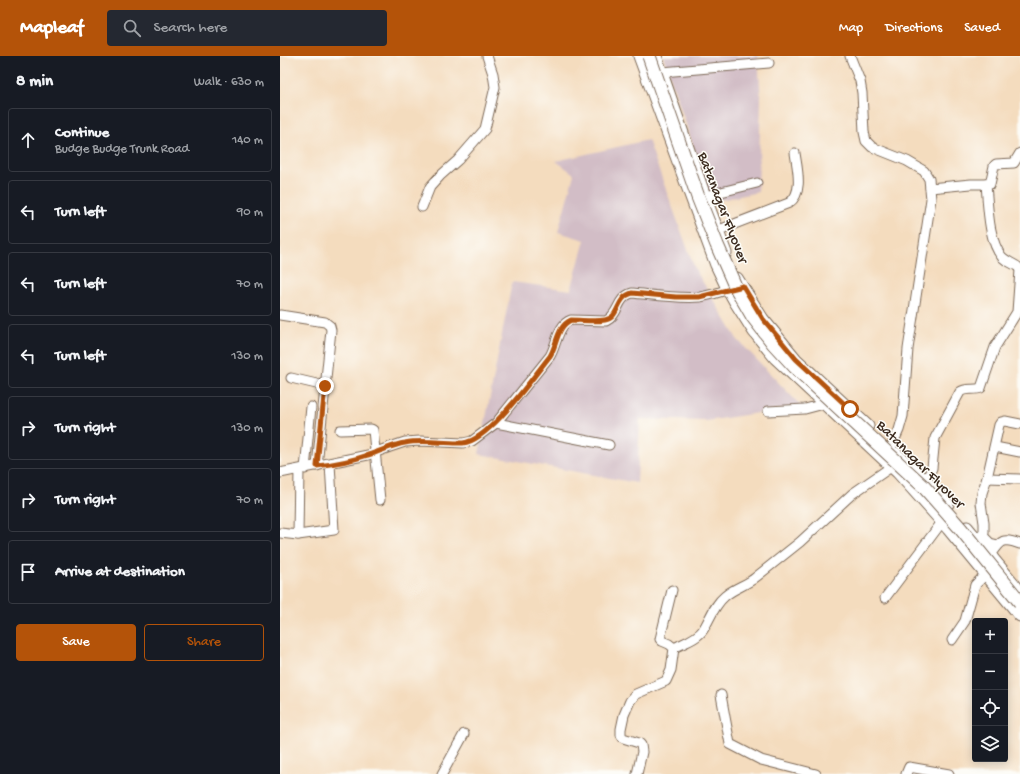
<!DOCTYPE html>
<html lang="en">
<head>
<meta charset="utf-8">
<style>
	:root { --surface:#171b24; --page:#242831; --text:#f1f3f6; --muted:#9ea1a6; --line:#363941; --accent:#b45309 }
	body { margin:0; font-family:"Gochi Hand",sans-serif; background:var(--page); color:var(--text) }
	.controls { position:absolute; right:12px; bottom:12px; display:grid; overflow:hidden; border-radius:4px; box-shadow:0 2px 10px #0003 }
	.controls button { width:36px; height:36px; display:grid; place-items:center; padding:0; border:0; border-bottom:1px solid var(--line); background:var(--surface); color:var(--text); font:20px sans-serif }
	.stop { position:absolute; width:12px; height:12px; margin:-9px; border:3px solid #b45309; border-radius:50%; background:#fff }
	.stop.end { background:#b45309; border-color:#fff; box-shadow:0 1px 4px #0008 }
	.list { margin:0; padding:0; list-style:none }
	h2 { display:flex; justify-content:space-between; align-items:center; height:52px; margin:0; padding:0 16px; font-size:17px }
	h2 small { font-size:13px; font-weight:400; color:var(--muted) }
	.list li { display:grid; grid-template-columns:26px 1fr auto; gap:12px; align-items:center; box-sizing:border-box; height:64px; margin:0 8px 8px; padding:0 8px; border:1px solid var(--line); border-radius:4px }
	.list b { display:block; font-size:15px; white-space:nowrap }
	.list p { margin:0; font-size:13px; white-space:nowrap; color:var(--muted) }
	.list em { font-size:13px; font-style:normal; color:var(--muted) }
	.actions { display:flex; gap:8px; padding:12px 16px }
	.actions a { flex:1; padding:9px 0; border:1px solid var(--accent); border-radius:4px; text-align:center; font-size:14px; color:var(--accent) }
	.actions .main { background:var(--accent); color:#fff }
	.icon { flex:none; width:22px; height:22px; fill:none; stroke:currentColor; stroke-width:2; stroke-linecap:round; stroke-linejoin:round }
	.map { position:relative; flex:none; width:740px; height:718px; overflow:hidden }
	header { display:flex; align-items:center; gap:24px; box-sizing:border-box; height:56px; padding:0 20px; background:var(--accent); color:#fff }
	header strong { font-size:19px }
	nav { display:flex; gap:22px; margin-inline-start:auto; font-size:14px }
	.search { width:280px; height:36px; background:var(--page); display:flex; align-items:center; gap:10px; box-sizing:border-box; padding:0 14px; border-radius:4px; color:var(--muted); font-size:15px }
	main { display:flex }
	aside { flex:1; background:var(--surface) }
	.map>svg:first-child { display:block }
	.industrial { fill:#d2bdc6 }
	.lines { fill:none; stroke-linecap:round; stroke-linejoin:round }
	.minor-casing { stroke:#7c6856; stroke-width:11 }
	.tertiary-casing { stroke:#7c6856; stroke-width:13 }
	.minor { stroke:#fff; stroke-width:9 }
	.tertiary { stroke:#fff; stroke-width:11 }
	.secondary-bridge-casing { stroke:#7c6856; stroke-width:15; stroke-linecap:butt }
	.secondary-bridge { stroke:#fff; stroke-width:13 }
	.route { stroke:#b45309; stroke-width:5 }
	.labels { text-anchor:middle; dominant-baseline:central; stroke-width:3; stroke-linejoin:round; paint-order:stroke }
	.street-label { font-size:15px; fill:#3b2a1e; stroke:#fdfcf7 }
</style>
</head>
<body>
<header>
<strong>Mapleaf</strong>
<div class="search"><svg class="icon" aria-label="search" viewBox="0 0 24 24"><circle cx="10" cy="10" r="6"/><path d="M15 15l6 6"/></svg>Search here</div>
<nav><a>Map</a><a>Directions</a><a>Saved</a></nav>
</header>
<main>
<aside>
<h2>8 min<small>Walk · 630 m</small></h2>
<ul class="list">
<li><svg class="icon" aria-label="ahead" viewBox="0 0 24 24"><path d="M12 20V5M6 11l6-6 6 6"/></svg><div><b>Continue</b><p>Budge Budge Trunk Road</p></div><em>140 m</em></li>
<li><svg class="icon" aria-label="left" viewBox="0 0 24 24"><path d="M17 20v-9H6M10 6l-5 5 5 5"/></svg><div><b>Turn left</b></div><em>90 m</em></li>
<li><svg class="icon" aria-label="left" viewBox="0 0 24 24"><path d="M17 20v-9H6M10 6l-5 5 5 5"/></svg><div><b>Turn left</b></div><em>70 m</em></li>
<li><svg class="icon" aria-label="left" viewBox="0 0 24 24"><path d="M17 20v-9H6M10 6l-5 5 5 5"/></svg><div><b>Turn left</b></div><em>130 m</em></li>
<li><svg class="icon" aria-label="right" viewBox="0 0 24 24"><path d="M7 20v-9h11M14 6l5 5-5 5"/></svg><div><b>Turn right</b></div><em>130 m</em></li>
<li><svg class="icon" aria-label="right" viewBox="0 0 24 24"><path d="M7 20v-9h11M14 6l5 5-5 5"/></svg><div><b>Turn right</b></div><em>70 m</em></li>
<li><svg class="icon" aria-label="arrive" viewBox="0 0 24 24"><path d="M6 21V4h12l-3 4 3 4H6"/></svg><div><b>Arrive at destination</b></div></li>
</ul>
<div class="actions"><a class="main">Save</a><a>Share</a></div>
</aside>
<div class="map">
<svg width="740" height="718" viewBox="0 0 740 718">
	<rect width="100%" height="100%" fill="#fdfcf7"/>
	<filter id="ink" filterUnits="userSpaceOnUse"><feTurbulence type="fractalNoise" baseFrequency=".025" numOctaves="2"/><feDisplacementMap in="SourceGraphic" scale="8" xChannelSelector="R" yChannelSelector="G"/><feConvolveMatrix kernelMatrix="1 2 1 2 8 2 1 2 1" color-interpolation-filters="sRGB"/></filter>
	<filter id="wash" filterUnits="userSpaceOnUse"><feTurbulence type="fractalNoise" baseFrequency=".012" numOctaves="4" result="noise"/><feDisplacementMap in="SourceGraphic" scale="16" xChannelSelector="R" yChannelSelector="G"/><feGaussianBlur stdDeviation="0.9" result="paint"/><feColorMatrix in="noise" values="0 0 0 0 0 0 0 0 0 0 0 0 0 0 0 0 0 1.4 0 .05"/><feComposite in="paint" operator="in"/></filter>
	<g filter="url(#wash)">
		<rect width="100%" height="100%" fill="#f4dcbe"/>
		<!-- industrial -->
		<g class="industrial">
			<path d="M383,0H478L481,45L478,136L432,146Z"/>
			<path d="M368,84L415,213L457,283L521,350L427,365L360,363L357,427L199,398L232,226L291,234L305,184L278,176L294,118L276,105Z"/>
		</g>
	</g>
	<g filter="url(#ink)">
		<g class="lines">
			<!-- minor casing -->
			<g class="minor-casing">
				<g id="minor">
					<path d="M570,0L580,25L582,37L584,76L586,85L592,91L627,105L644,115L649,123L651,143L628,293L623,360L619,374L611,392"/>
					<path d="M382,16L489,7"/>
					<path d="M706,128C708,149 708,184 722,201C728,207 735,207 740,213"/>
					<path d="M650,132L691,128H710L714,110L716,108L734,107L740,97"/>
					<path d="M425,140L477,127"/>
					<path d="M142,151L150,131L160,120L178,104L205,73L215,31L213,18L207,0"/>
					<path d="M439,174L509,147C524,137 517,112 515,97"/>
					<path d="M0,259L45,266L50,270L51,274L37,410"/>
					<path d="M11,322L45,330"/>
					<path d="M488,355L525,353L544,348"/>
					<path d="M216,367L329,389"/>
					<path d="M60,374L91,373L93,374L100,444"/>
					<path d="M715,391L740,396"/>
					<path d="M25,413L31,351"/>
					<path d="M0,417L88,399L110,391L125,386L140,385L183,387L192,385L216,367L270,300C277,289 277,269 291,264L326,265C340,258 336,242 352,237C374,239 398,243 420,241C432,239 442,235 453,232"/>
					<path d="M707,422L740,423"/>
					<path d="M646,425L652,412L655,382L680,336C686,331 694,335 701,332L715,291L737,256L740,214"/>
					<path d="M0,477L18,479L54,474L50,408"/>
					<path d="M18,479L19,414"/>
					<path d="M702,479L710,487L718,489"/>
					<path d="M698,484L704,477V467L701,447L702,437L707,422L719,369L721,366L725,365L740,368"/>
					<path d="M711,499C721,485 722,481 740,488"/>
					<path d="M605,542L662,466"/>
					<path d="M672,584L685,565L695,529L705,519"/>
					<path d="M394,592C403,587 417,583 423,574C430,563 434,549 445,540C454,532 467,529 476,521L520,486L572,438L611,411"/>
					<path d="M441,639L450,688L481,704L536,718"/>
					<path d="M162,718L184,678"/>
					<path d="M357,718L362,696L361,689L359,687L343,682L341,679V673L344,659L350,645L356,638L386,625L391,614L394,592L389,588L382,585L380,583L392,534"/>
					<path d="M626,718L629,711L669,718"/>
				</g>
			</g>
			<!-- tertiary casing -->
			<g class="tertiary-casing">
				<g id="tertiary">
					<path d="M359,0L436,209L445,228L455,246L474,276L495,302L618,417L668,473L740,560"/>
					<path d="M376,0L425,140L446,197"/>
					<path d="M457,222L483,263L516,303L588,370"/>
					<path d="M616,397L646,425L668,448"/>
					<path d="M687,471L740,535"/>
				</g>
			</g>
			<!-- minor -->
			<use href="#minor" class="minor"/>
			<!-- tertiary -->
			<use href="#tertiary" class="tertiary"/>
			<!-- secondary-bridge casing -->
			<g class="secondary-bridge-casing">
				<path id="secondary-bridge" d="M369,0L418,141L437,189L455,230L473,261L493,287L515,311L644,431L681,473L740,546"/>
			</g>
			<!-- secondary-bridge -->
			<use href="#secondary-bridge" class="secondary-bridge"/>
		</g>
	</g>
	<g class="lines" filter="url(#ink)">
		<!-- route -->
		<path class="route" d="M45,330L37,410C54,408 71,405 88,399C100,396 112,389 125,387C145,383 164,388 183,387C209,385 253,321 270,300C277,289 277,270 291,264C302,264 315,266 325,264C340,262 335,242 352,237L396,241H419L463,230L483,263L516,303L570,353"/>
	</g>
	<g class="labels">
		<!-- street labels -->
		<g class="street-label">
			<text transform="translate(442 152) rotate(69)">Batanagar Flyover</text>
			<text transform="translate(640 409) rotate(45)">Batanagar Flyover</text>
		</g>
	</g>
</svg>
<div class="controls">
<button>+</button>
<button>−</button>
<button><svg class="icon" aria-label="locate" viewBox="0 0 24 24"><circle cx="12" cy="12" r="6"/><path d="M12 2v4M12 18v4M2 12h4M18 12h4"/></svg></button>
<button><svg class="icon" aria-label="layers" viewBox="0 0 24 24"><path d="M12 4l9 5-9 5-9-5zM3 14l9 5 9-5"/></svg></button>
</div>
<div class="stop" style="left:570px;top:353px"></div>
<div class="stop end" style="left:45px;top:330px"></div>
</div>
</main>
</body>
</html>
